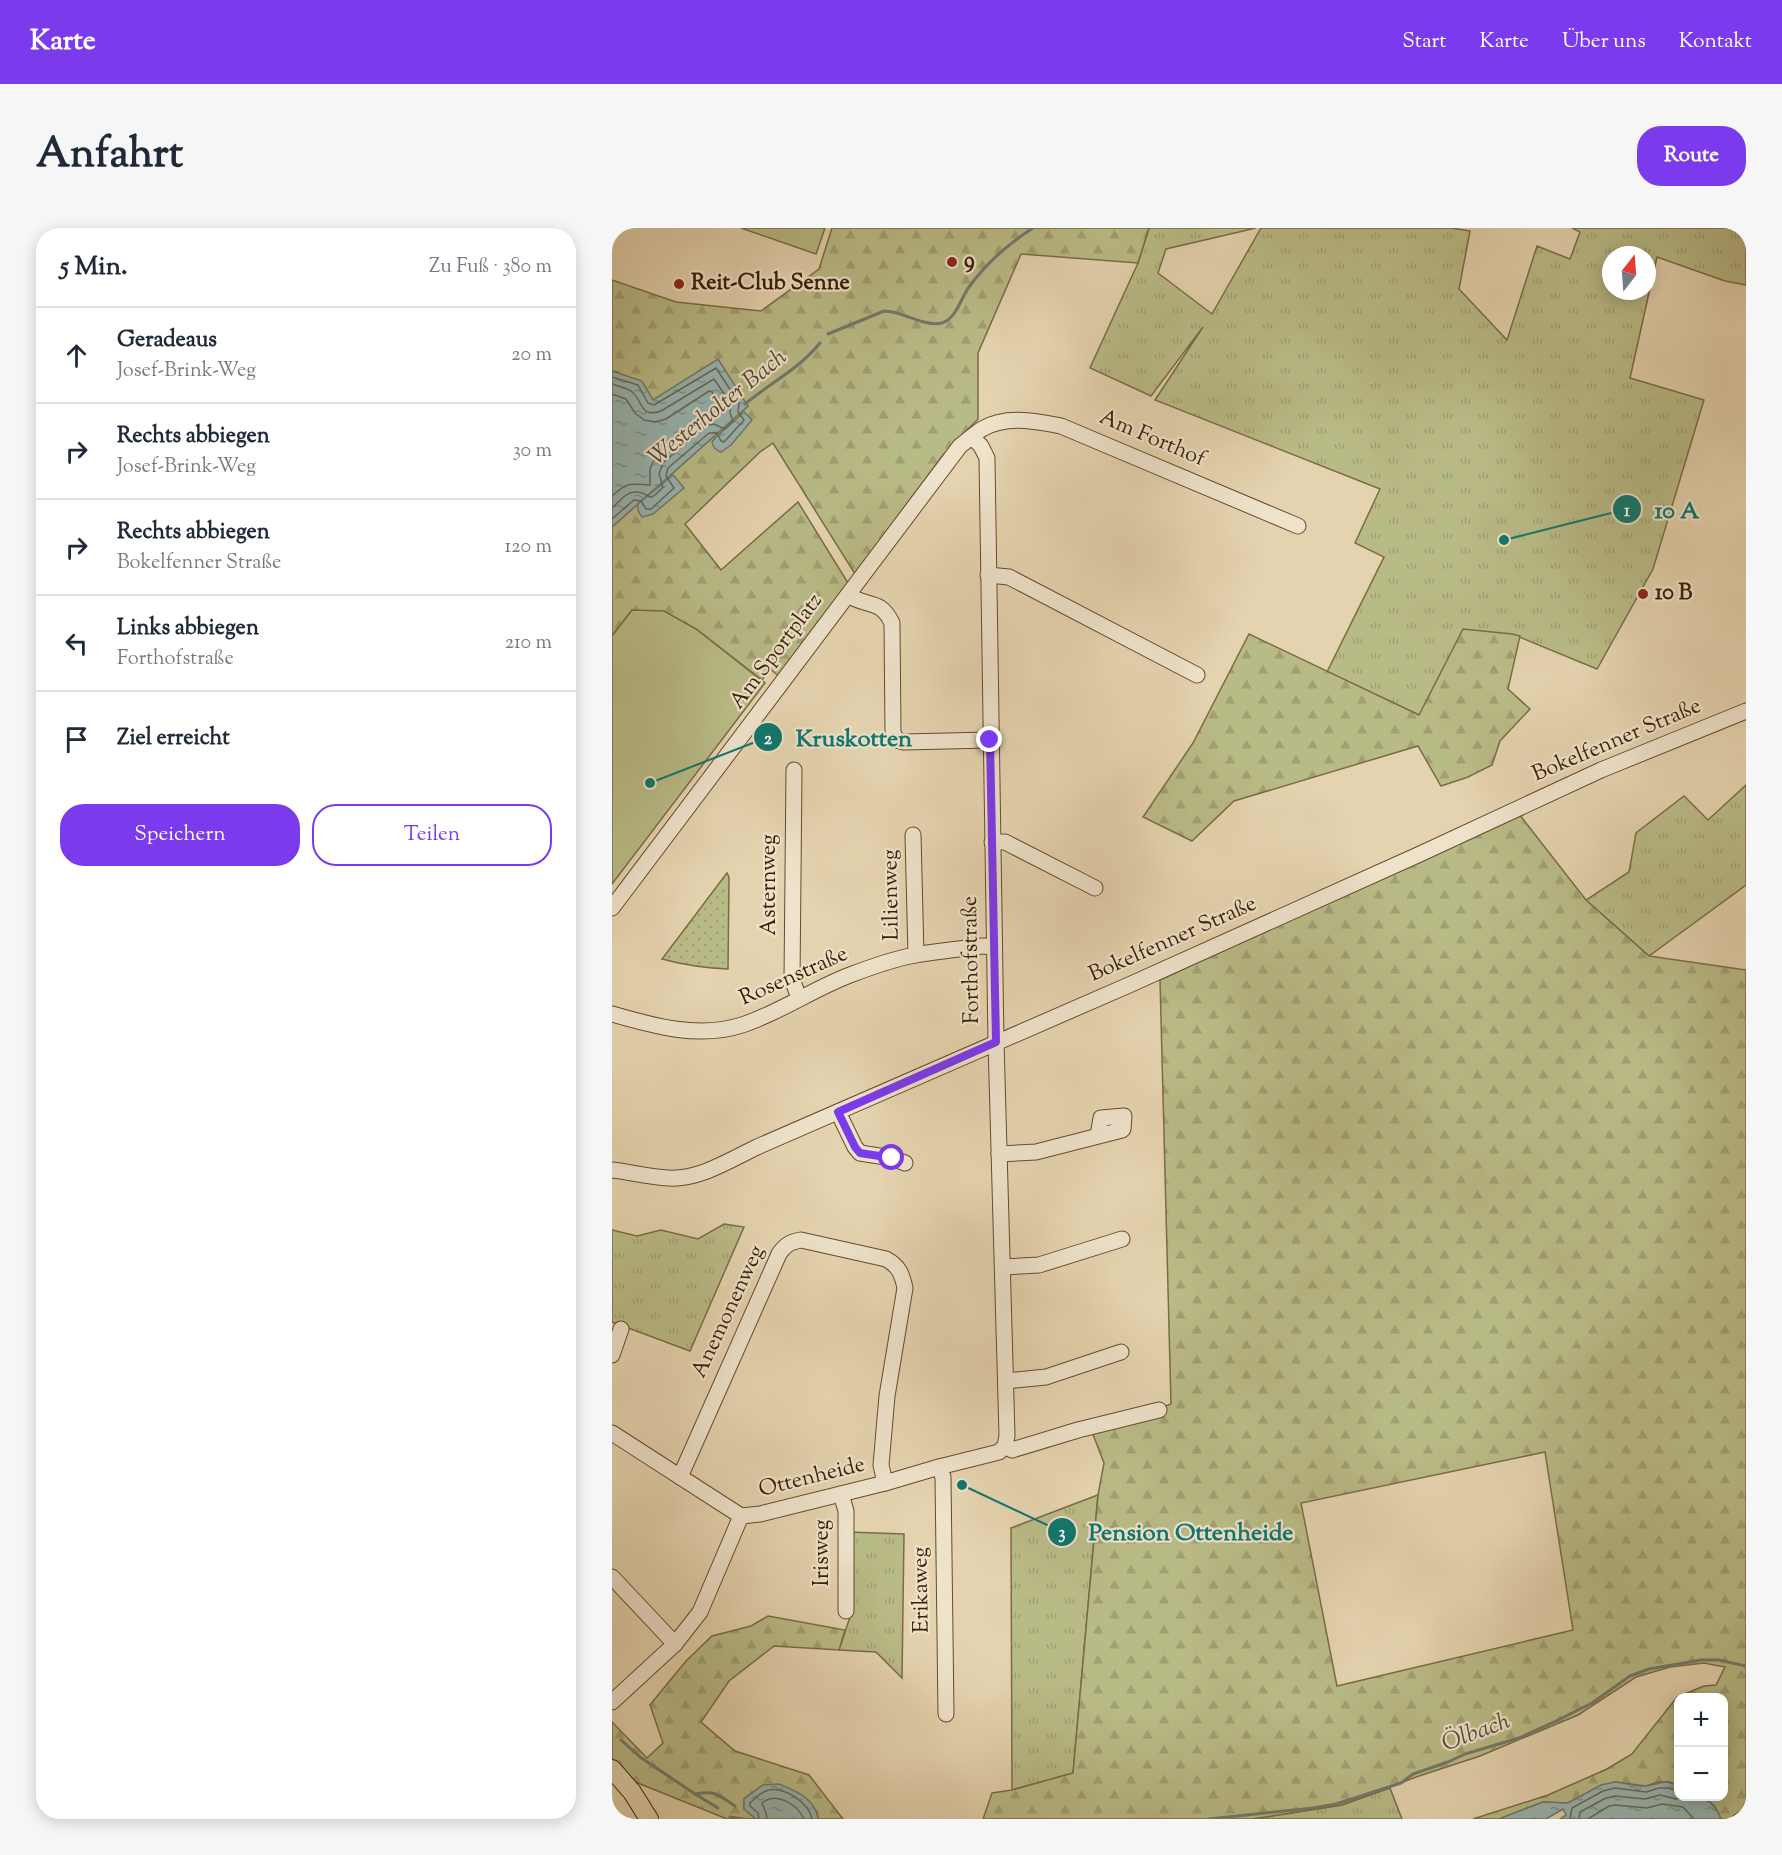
<!DOCTYPE html>
<html lang="de">
<head>
<meta charset="utf-8">
<style>
	:root { --surface:#fff; --page:#f6f6f7; --text:#1f2937; --muted:#747a83; --line:#e0e1e3; --accent:#7c3aed }
	body { margin:0; font-family:"Sorts Mill Goudy",serif; background:var(--page); color:var(--text) }
	.controls { position:absolute; right:18px; bottom:18px; display:grid; overflow:hidden; border-radius:12px; box-shadow:0 3px 15px #0003 }
	.controls button { width:54px; height:54px; display:grid; place-items:center; padding:0; border:0; border-bottom:2px solid var(--line); background:var(--surface); color:var(--text); font:30px sans-serif }
	.compass { position:absolute; left:990px; top:18px; width:54px; height:54px; border-radius:50%; background:var(--surface); box-shadow:0 3px 15px #0003; rotate:17deg }
	.stop { position:absolute; width:18px; height:18px; margin:-14px; border:4px solid #7c3aed; border-radius:50%; background:#fff }
	.stop.end { background:#7c3aed; border-color:#fff; box-shadow:0 2px 6px #0008 }
	.list { margin:0; padding:0; list-style:none }
	h2 { display:flex; justify-content:space-between; align-items:center; height:78px; margin:0; padding:0 24px; font-size:26px }
	h2 small { font-size:20px; font-weight:400; color:var(--muted) }
	.list li { display:grid; grid-template-columns:39px 1fr auto; gap:18px; align-items:center; box-sizing:border-box; height:96px; padding:0 24px; border-top:2px solid var(--line) }
	.list b { display:block; font-size:22px; white-space:nowrap }
	.list p { margin:0; font-size:20px; white-space:nowrap; color:var(--muted) }
	.list em { font-size:20px; font-style:normal; color:var(--muted) }
	.actions { display:flex; gap:12px; padding:18px 24px }
	.actions a { flex:1; padding:14px 0; border:2px solid var(--accent); border-radius:24px; text-align:center; font-size:21px; color:var(--accent) }
	.actions .main { background:var(--accent); color:#fff }
	.icon { flex:none; width:33px; height:33px; fill:none; stroke:currentColor; stroke-width:2; stroke-linecap:round; stroke-linejoin:round }
	.map { position:relative; flex:none; width:1134px; height:1591px; overflow:hidden; border-radius:24px }
	header { display:flex; align-items:center; gap:36px; box-sizing:border-box; height:84px; padding:0 30px; background:var(--accent); color:#fff }
	header strong { font-size:28px }
	nav { display:flex; gap:33px; margin-inline-start:auto; font-size:21px }
	.intro { display:flex; align-items:center; justify-content:space-between; box-sizing:border-box; height:144px; padding:0 36px }
	h1 { margin:0; font-size:42px }
	.button { padding:15px 27px; border-radius:24px; background:var(--accent); color:#fff; font-size:21px; font-weight:700 }
	main { display:flex; gap:36px; padding:0 36px }
	aside { flex:1; background:var(--surface); border-radius:24px; box-shadow:0 3px 15px #0003 }
	.map>svg:first-child { display:block }
	.grass { fill:url(#grass-tufts); stroke:#796d44; stroke-width:1.5; fill-rule:evenodd }
	.forest { fill:url(#forest-firs); stroke:#796d44; stroke-width:1.5; fill-rule:evenodd }
	.park { fill:url(#park-dots); stroke:#796d44; stroke-width:1.5 }
	.pitch { fill:#b9bb87; stroke:#796d44; stroke-width:1.5 }
	.water { fill:url(#water-ripples); stroke:#727a6c; stroke-width:1.5 }
	.lines { fill:none; stroke-linecap:round; stroke-linejoin:round }
	.shore { stroke:#686a5a; stroke-width:1.5 }
	.stream { stroke:#727a6c; stroke-width:3 }
	.minor-casing { stroke:#644c2c; stroke-width:17 }
	.major-casing { stroke:#391f01; stroke-width:20 }
	.minor { stroke:#eee2cb; stroke-width:15 }
	.major { stroke:#e5d3af; stroke-width:18 }
	.route { stroke:#7c3aed; stroke-width:8 }
	.poi-dot { fill:#8f2418; stroke:#eee2cb; stroke-width:2 }
	.labels { text-anchor:middle; dominant-baseline:central; stroke-width:4.5; stroke-linejoin:round; paint-order:stroke }
	.poi-label { font-size:22px; font-weight:bold; fill:#391f01; stroke:#eee2cb; text-anchor:start }
	.street-label { font-size:22px; fill:#391f01; stroke:#eee2cb }
	.water-label { font-size:24px; font-style:italic; fill:#564c36; stroke:#eee2cb }
	.leader { fill:none; stroke:#0f766e; stroke-width:2 }
	.callout-dot { fill:#0f766e; stroke:#eee2cb; stroke-width:2 }
	.mark-label { font-size:18px; text-anchor:middle; font-weight:bold; fill:#fff }
	.callout-label { font-size:24px; text-anchor:middle; font-weight:bold; fill:#0f766e; stroke:#eee2cb; stroke-width:4.5; stroke-linejoin:round; paint-order:stroke }
</style>
</head>
<body>
<header>
<strong>Karte</strong>
<nav><a>Start</a><a>Karte</a><a>Über uns</a><a>Kontakt</a></nav>
</header>
<div class="intro"><h1>Anfahrt</h1><a class="button">Route</a></div>
<main>
<aside>
<h2>5 Min.<small>Zu Fuß · 380 m</small></h2>
<ul class="list">
<li><svg class="icon" aria-label="ahead" viewBox="0 0 24 24"><path d="M12 20V5M6 11l6-6 6 6"/></svg><div><b>Geradeaus</b><p>Josef-Brink-Weg</p></div><em>20 m</em></li>
<li><svg class="icon" aria-label="right" viewBox="0 0 24 24"><path d="M7 20v-9h11M14 6l5 5-5 5"/></svg><div><b>Rechts abbiegen</b><p>Josef-Brink-Weg</p></div><em>30 m</em></li>
<li><svg class="icon" aria-label="right" viewBox="0 0 24 24"><path d="M7 20v-9h11M14 6l5 5-5 5"/></svg><div><b>Rechts abbiegen</b><p>Bokelfenner Straße</p></div><em>120 m</em></li>
<li><svg class="icon" aria-label="left" viewBox="0 0 24 24"><path d="M17 20v-9H6M10 6l-5 5 5 5"/></svg><div><b>Links abbiegen</b><p>Forthofstraße</p></div><em>210 m</em></li>
<li><svg class="icon" aria-label="arrive" viewBox="0 0 24 24"><path d="M6 21V4h12l-3 4 3 4H6"/></svg><div><b>Ziel erreicht</b></div></li>
</ul>
<div class="actions"><a class="main">Speichern</a><a>Teilen</a></div>
</aside>
<div class="map">
<svg width="1134" height="1591" viewBox="0 0 1134 1591">
	<defs>
		<pattern id="grass-tufts" width="24" height="20" patternUnits="userSpaceOnUse" patternTransform="scale(1.5)"><rect width="24" height="20" fill="#b9bb87"/><path d="M3 7l-1-3M5 7V3M7 7l1-3M15 17l-1-3M17 17v-4M19 17l1-3" fill="none" stroke="#a0a073"/></pattern>
		<pattern id="forest-firs" width="22" height="20" patternUnits="userSpaceOnUse" patternTransform="scale(1.5)"><rect width="22" height="20" fill="#b9bb87"/><path d="M5 1l3.5 6h-7zM16 11l3.5 6h-7z" fill="#a0a073"/></pattern>
		<pattern id="park-dots" width="8" height="8" patternUnits="userSpaceOnUse" patternTransform="scale(1.5)"><rect width="8" height="8" fill="#b9bb87"/><path d="M2 2h.1M6 6h.1" fill="none" stroke="#a0a073" stroke-width="1.8" stroke-linecap="round"/></pattern>
		<pattern id="water-ripples" width="26" height="14" patternUnits="userSpaceOnUse" patternTransform="scale(1.5)"><rect width="26" height="14" fill="#98b6b3"/><path d="M2 4q2-2 4 0t4 0M15 11q2-2 4 0t4 0" fill="none" stroke="#7d938f"/></pattern>
	</defs>
	<rect width="100%" height="100%" fill="#e5d3af"/>
	<filter id="stains"><feTurbulence type="fractalNoise" baseFrequency=".00333" numOctaves="4"/><feColorMatrix values="0 0 0 0 .2 0 0 0 0 .09 0 0 0 0 .02 0 0 0 .5 -.17"/></filter>
	<radialGradient id="worn" r=".72"><stop offset=".6" stop-color="#630" stop-opacity="0"/><stop offset="1" stop-color="#630" stop-opacity=".3"/></radialGradient>
	<!-- grass -->
	<g class="grass">
		<path d="M537,0H644L554,21L546,45L600,86L649,0H840L858,3L847,61L895,112L925,18L958,31L968,4L960,0H1134V57L1113,53L1045,29L1018,150L1092,172L1041,341L985,441L900,406L807,487L715,444L772,329L743,315L768,261L543,172L591,99L539,168L478,140L526,35ZM999,27H1035V63H999Z"/>
		<path d="M1134,557V657L1037,728L974,672L1017,644L1024,605L1072,568L1096,592Z"/>
		<path d="M112,996L132,999L78,1123L0,1094V1002L25,1008L49,1002L86,1011Z"/>
		<path d="M486,1267L461,1545L400,1562L399,1300Z"/>
		<path d="M236,1304L292,1306L290,1450L264,1424L227,1422L239,1386Z"/>
		<path d="M778,1560L790,1591H640L730,1577Z"/>
	</g>
	<!-- forest -->
	<g class="forest">
		<path d="M220,0H537L526,35L409,26L366,125V191L331,227L243,346L161,215L148,224L73,296L109,342L186,274L236,355L168,449L158,441L150,452L84,401L20,382L0,408V299L136,178L41,172L6,144L0,143V52L64,74L149,83L207,41Z"/>
		<path d="M851,401L900,406L908,408L896,461L918,481L888,513L880,537L856,549L829,558L806,518L622,573L580,613L531,589L581,515L637,406L807,487Z"/>
		<path d="M907,586L974,672L1037,728L1134,742V1573L1130,1582L1121,1588L1120,1591H1109C1102,1573 1097,1572 1079,1569L1112,1568V1470H1066V1558L1058,1554H1046L1034,1558L1003,1554L956,1575L931,1574L887,1591H861L936,1567L995,1541L1020,1526L1065,1469L1092,1458L1104,1457L1113,1439L1092,1435L1058,1439L1024,1449L966,1487L868,1528L807,1548L730,1577L640,1591H371L380,1565L400,1562L461,1545L486,1267L492,1235L480,1204L559,1176L548,752ZM933,1224L961,1402L725,1458L689,1275Z"/>
		<path d="M156,1388L233,1402L227,1422L162,1418L117,1453L89,1494L123,1523L197,1547L231,1591H206L205,1583L151,1557L132,1571V1581L144,1591H115L16,1551L0,1533V1494L35,1530L51,1515L38,1477L74,1433L100,1408L139,1398Z"/>
	</g>
	<!-- park -->
	<path class="park" d="M115,645L117,649L116,741C93,740 72,737 50,731Z"/>
	<!-- pitch -->
	<g class="pitch">
		<path d="M129,0H213L204,26Z"/>
		<path d="M20,382L52,383L84,401L153,455L0,656V408Z"/>
	</g>
	<!-- water -->
	<g class="water">
		<path d="M106,131L136,178L0,299V143L30,153L41,172Z"/>
		<path d="M132,184L140,192L119,217L109,224C104,222 101,220 100,214L103,210Z"/>
		<path d="M61,247L72,260L41,286L30,289L26,283V276Z"/>
		<path d="M1003,1554C1012,1555 1023,1558 1033,1558C1048,1557 1050,1550 1066,1558V1568C1088,1568 1101,1569 1109,1591H948L954,1587L951,1581L934,1591H887L931,1574L956,1575L989,1557Z"/>
		<path d="M167,1556C184,1563 204,1571 206,1591H144L132,1581V1571L151,1557Z"/>
	</g>
	<g class="lines">
		<!-- shore -->
		<g class="shore">
			<path d="M0,149L26,157L36,175L42,177L104,140L127,175L126,184L132,192L112,214L109,213L105,205H97L56,240L54,248L62,260L39,281H34L29,273L22,272L0,291"/>
			<path d="M0,156C6,158 14,160 19,163C31,171 27,191 49,183L102,151L119,176L118,185L121,193L113,201L102,196L93,198L51,235L47,246L51,259C33,279 40,263 23,264C14,264 6,275 0,280"/>
			<path d="M0,166L14,171L23,185L32,192L43,194L54,191L97,163L100,164L109,178L108,187H96L88,191L43,230L38,241V257C17,256 17,253 0,268"/>
			<path d="M147,1591L146,1585L138,1578V1575C142,1571 148,1565 154,1563C170,1557 197,1574 200,1591"/>
			<path d="M155,1591L154,1585L150,1575C164,1563 185,1576 192,1591"/>
			<path d="M958,1591L960,1580L991,1563L1003,1560L1034,1564L1047,1560H1056L1066,1563"/>
			<path d="M967,1591L968,1584L994,1570L1003,1568L1033,1571L1048,1567L1064,1571L1073,1568"/>
			<path d="M976,1591L997,1578L1003,1577L1035,1580L1050,1576L1071,1579L1082,1591"/>
		</g>
		<!-- stream -->
		<g class="stream">
			<path d="M216,106L272,83C291,83 311,99 330,95C344,91 349,70 357,59C375,34 396,16 421,0"/>
			<path d="M133,176C158,155 187,141 208,115"/>
			<path d="M9,1512L28,1529L83,1566C104,1562 106,1567 123,1578"/>
			<path d="M83,1566L106,1580"/>
			<path d="M118,1589L131,1591"/>
			<path d="M597,1591L701,1580L724,1576L789,1555L801,1546L836,1534L853,1526L907,1510L942,1494L980,1475L1018,1448L1037,1441L1089,1432H1107L1134,1438"/>
		</g>
		<!-- minor casing -->
		<g class="minor-casing">
			<g id="minor">
				<path d="M376,347L397,349L585,447"/>
				<path d="M236,367C256,380 268,370 280,395L281,505L285,512L292,514L378,512"/>
				<path d="M182,542L180,751L187,770"/>
				<path d="M301,607L304,727"/>
				<path d="M380,614H393L483,660"/>
				<path d="M0,680L348,218C355,213 362,206 370,201C394,187 423,193 449,198L686,298"/>
				<path d="M0,786C41,798 87,811 130,797C167,785 201,761 238,747C259,739 281,731 303,727C325,723 349,721 371,718L382,719"/>
				<path d="M226,884L243,919L248,925L280,930L293,935"/>
				<path d="M387,926L424,924L510,902L511,901L512,888L489,890L486,907"/>
				<path d="M0,942C18,944 38,949 56,950C87,952 118,932 145,919L517,757L808,626L989,542L1134,483"/>
				<path d="M391,1039L427,1037L510,1011"/>
				<path d="M0,1127L9,1101"/>
				<path d="M394,1153L434,1149L509,1124"/>
				<path d="M0,1205L129,1288L148,1286L273,1255L327,1239L387,1224L393,1218L395,1208L384,814L375,230L369,218L360,209"/>
				<path d="M393,1218L400,1222L466,1202L547,1182"/>
				<path d="M327,1239L331,1249L334,1486"/>
				<path d="M68,1249L167,1026C173,1017 178,1014 189,1012L274,1031C287,1038 290,1046 293,1060L275,1168L269,1237L273,1255"/>
				<path d="M229,1266L234,1283V1383"/>
				<path d="M0,1349L63,1416"/>
				<path d="M0,1474L63,1416L88,1384L129,1288"/>
			</g>
		</g>
		<!-- major casing -->
		<g class="major-casing">
			<path id="major" d="M0,1541L20,1564L37,1591"/>
		</g>
		<!-- minor -->
		<use href="#minor" class="minor"/>
		<!-- major -->
		<use href="#major" class="major"/>
	</g>
	<g class="lines">
		<!-- route -->
		<path class="route" d="M280,930L248,925L243,919L226,884L384,814L378,512"/>
	</g>
	<!-- markers -->
	<g class="poi-dot">
		<circle cx="340" cy="34" r="6"/>
		<circle cx="67" cy="56" r="6"/>
		<circle cx="1031" cy="366" r="6"/>
	</g>
	<g class="labels">
		<!-- poi labels -->
		<g class="poi-label">
			<text x="352" y="34">9</text>
			<text x="79" y="56">Reit-Club Senne</text>
			<text x="1043" y="366">10 B</text>
		</g>
		<!-- street labels -->
		<g class="street-label">
			<text transform="translate(540 211) rotate(23)">Am Forthof</text>
			<text transform="translate(165 424) rotate(-53)">Am Sportplatz</text>
			<text transform="translate(1005 513) rotate(-23)">Bokelfenner Straße</text>
			<text transform="translate(158 657) rotate(-90)">Asternweg</text>
			<text transform="translate(280 667) rotate(-91)">Lilienweg</text>
			<text transform="translate(561 712) rotate(-24)">Bokelfenner Straße</text>
			<text transform="translate(360 732) rotate(-91)">Forthofstraße</text>
			<text transform="translate(182 749) rotate(-24)">Rosenstraße</text>
			<text transform="translate(117 1084) rotate(-65)">Anemonenweg</text>
			<text transform="translate(200 1250) rotate(-14)">Ottenheide</text>
			<text transform="translate(211 1325) rotate(-90)">Irisweg</text>
			<text transform="translate(310 1362) rotate(-91)">Erikaweg</text>
		</g>
		<!-- water labels -->
		<g class="water-label">
			<text transform="translate(106 180) rotate(-39)">Westerholter Bach</text>
			<text transform="translate(864 1505) rotate(-20)">Ölbach</text>
		</g>
	</g>
	<!-- callouts -->
	<path class="leader" d="M892 312L1015 281M38 555L156 509M350 1257L450 1304"/>
	<g class="callout-dot">
		<circle cx="892" cy="312" r="6"/>
		<circle cx="38" cy="555" r="6"/>
		<circle cx="350" cy="1257" r="6"/>
		<circle cx="1015" cy="281" r="15"/>
		<circle cx="156" cy="509" r="15"/>
		<circle cx="450" cy="1304" r="15"/>
	</g>
	<g class="mark-label">
		<text x="1015" y="288">1</text>
		<text x="156" y="516">2</text>
		<text x="450" y="1310">3</text>
	</g>
	<g class="callout-label">
		<text x="1065" y="290">10 A</text>
		<text x="242" y="518">Kruskotten</text>
		<text x="579" y="1312">Pension Ottenheide</text>
	</g>
	<rect width="100%" height="100%" filter="url(#stains)"/>
	<rect width="100%" height="100%" fill="url(#worn)"/>
</svg>
<div class="controls">
<button>+</button>
<button>−</button>
</div>
<svg class="compass" viewBox="-18 -18 36 36"><path d="M0-13l5 13h-10z" fill="#e53935"/><path d="M0 13l5-13h-10z" fill="#747a83"/></svg>
<div class="stop" style="left:280px;top:930px"></div>
<div class="stop end" style="left:378px;top:512px"></div>
</div>
</main>
</body>
</html>
